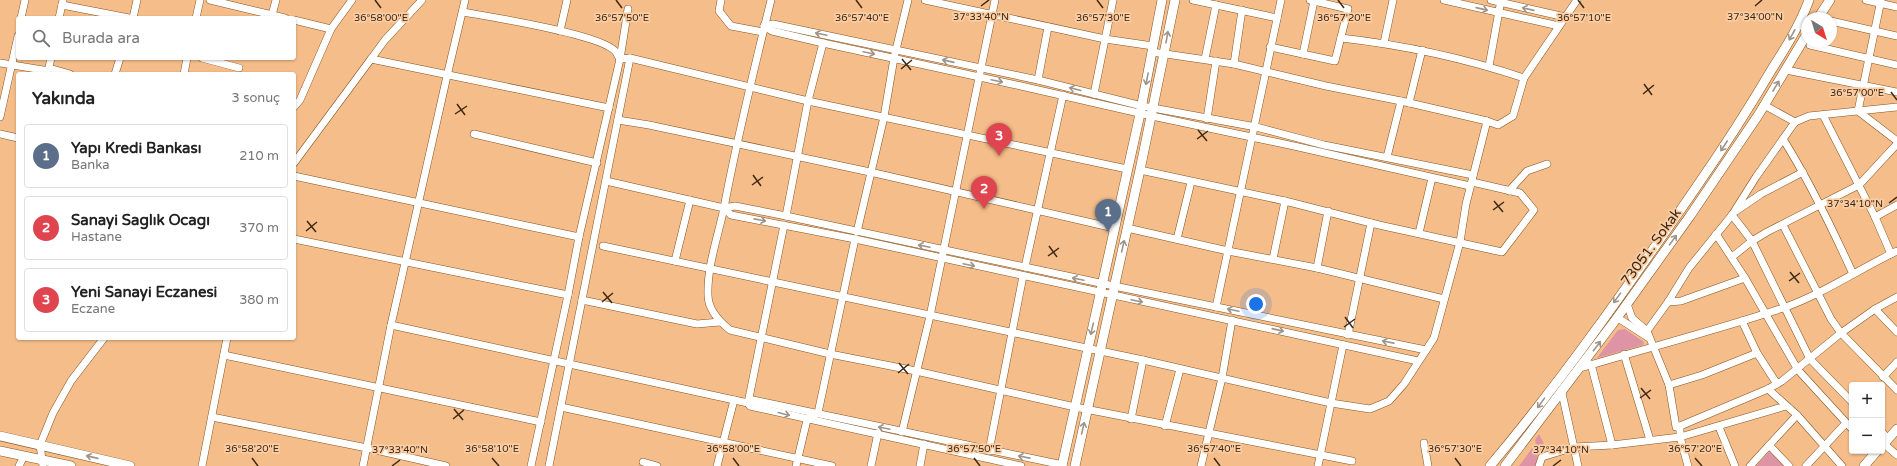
<!DOCTYPE html>
<html lang="tr">
<head>
<meta charset="utf-8">
<style>
	:root { --surface:#fff; --page:#f2f2f2; --text:#222; --muted:#767676; --line:#e0e0e0; --accent:#111827 }
	body { margin:0; font-family:"Varela Round",sans-serif; background:var(--page); color:var(--text) }
	.controls { position:absolute; right:12px; bottom:12px; display:grid; overflow:hidden; border-radius:4px; box-shadow:0 1px 3px #0004 }
	.controls button { width:36px; height:36px; display:grid; place-items:center; padding:0; border:0; border-bottom:1px solid var(--line); background:var(--surface); color:var(--text); font:20px sans-serif }
	.compass { position:absolute; left:1801px; top:12px; width:36px; height:36px; border-radius:50%; background:var(--surface); box-shadow:0 1px 3px #0004; rotate:142deg }
	.you { position:absolute; left:1256px; top:304px; width:14px; height:14px; margin:-10px; border:3px solid #fff; border-radius:50%; background:#1a73e8; box-shadow:0 0 0 6px #1a73e833 }
	.badge { display:grid; place-items:center; width:26px; height:26px; border-radius:50%; background:var(--accent); color:#fff; font-size:13px; font-weight:700 }
	.pin { position:absolute; translate:-50% -33px; filter:drop-shadow(0 1px 2px #0008) }
	.pin::after { content:''; position:absolute; top:21px; width:14px; height:12px; background:inherit; clip-path:polygon(0 0,100% 0,50% 100%) }
	.list { margin:0; padding:0; list-style:none }
	h2 { display:flex; justify-content:space-between; align-items:center; height:52px; margin:0; padding:0 16px; font-size:17px }
	h2 small { font-size:13px; font-weight:400; color:var(--muted) }
	.list li { display:grid; grid-template-columns:26px 1fr auto; gap:12px; align-items:center; box-sizing:border-box; height:64px; margin:0 8px 8px; padding:0 8px; border:1px solid var(--line); border-radius:4px }
	.list b { display:block; font-size:15px; white-space:nowrap }
	.list p { margin:0; font-size:13px; white-space:nowrap; color:var(--muted) }
	.list em { font-size:13px; font-style:normal; color:var(--muted) }
	.icon { flex:none; width:22px; height:22px; fill:none; stroke:currentColor; stroke-width:2; stroke-linecap:round; stroke-linejoin:round }
	.map { position:relative; flex:none; width:1897px; height:466px; overflow:hidden }
	.search { position:absolute; background:var(--surface); box-shadow:0 1px 3px #0004; left:16px; top:16px; width:280px; height:44px; display:flex; align-items:center; gap:10px; box-sizing:border-box; padding:0 14px; border-radius:4px; color:var(--muted); font-size:15px }
	.panel { position:absolute; background:var(--surface); box-shadow:0 1px 3px #0004; left:16px; top:72px; width:280px; height:268px; border-radius:4px }
	.map>svg:first-child { display:block }
	.green { fill:#de94a5 }
	.lines { fill:none; stroke-linecap:round; stroke-linejoin:round }
	.minor-casing { stroke:#855420; stroke-width:8 }
	.major-casing { stroke:#855420; stroke-width:10 }
	.minor { stroke:#fff; stroke-width:7 }
	.major { stroke:#fff; stroke-width:9 }
	.oneway { stroke:#9f948a }
	.ticks { fill:none; stroke:#3f2914; stroke-width:1.5 }
	.labels { text-anchor:middle; dominant-baseline:central; stroke-width:3.5; stroke-linejoin:round; paint-order:stroke }
	.street-label { font-size:14px; fill:#3f2914; stroke:#facda4 }
	.ticks-label { font-size:10px; text-anchor:middle; fill:#3f2914; stroke:#facda4; stroke-width:3.5; stroke-linejoin:round; paint-order:stroke }
</style>
</head>
<body>
<div class="map">
<svg width="1897" height="466" viewBox="0 0 1897 466">
	<rect width="100%" height="100%" fill="#f5bd89"/>
	<!-- green -->
	<g class="green">
		<path d="M1625,329L1644,342L1643,345L1597,358L1618,330Z"/>
		<path d="M1539,434L1546,448L1538,453L1536,466H1519L1536,443L1535,440Z"/>
		<path d="M1770,451L1784,466H1756Z"/>
	</g>
	<g class="lines">
		<!-- minor casing -->
		<g class="minor-casing">
			<g id="minor">
				<path d="M210,0L285,18"/>
				<path d="M721,0L719,11L731,26L763,32"/>
				<path d="M771,0C754,69 737,138 724,208C718,236 707,267 708,295C708,310 720,322 730,330L830,354L916,371L1075,407L1352,461"/>
				<path d="M925,0L1105,39L1153,46"/>
				<path d="M1193,0L1277,18"/>
				<path d="M1444,0L1559,26"/>
				<path d="M1491,0L1565,17"/>
				<path d="M1866,0L1897,7"/>
				<path d="M1881,0L1858,111L1897,141"/>
				<path d="M62,5L129,18"/>
				<path d="M463,12C491,17 599,34 615,51C617,53 618,57 620,59"/>
				<path d="M272,15L276,0"/>
				<path d="M21,18L25,0"/>
				<path d="M59,18L63,0"/>
				<path d="M133,18L137,0"/>
				<path d="M196,18L200,0"/>
				<path d="M294,20L331,29"/>
				<path d="M1831,21L1897,36"/>
				<path d="M764,26L773,24L1038,80L1142,106L1256,127L1324,145L1473,175"/>
				<path d="M764,26L772,31L823,43L1021,86L1152,116L1294,146L1470,186"/>
				<path d="M560,31L567,0"/>
				<path d="M1341,38C1404,45 1464,58 1524,78"/>
				<path d="M1384,43L1393,0"/>
				<path d="M1810,45L1897,65"/>
				<path d="M1270,47L1335,61L1348,9L1310,0"/>
				<path d="M1152,52L1234,64L1326,86L1401,101L1487,121L1498,125L1513,116L1524,78L1577,0"/>
				<path d="M1303,54L1314,1"/>
				<path d="M202,58L239,68"/>
				<path d="M371,59L385,40L422,0"/>
				<path d="M620,59L630,58L808,101L1127,169"/>
				<path d="M1205,59L1216,5"/>
				<path d="M0,63L49,71"/>
				<path d="M1234,64L1242,10"/>
				<path d="M1489,66L1501,0"/>
				<path d="M49,68L70,74"/>
				<path d="M1786,70L1897,92"/>
				<path d="M48,72L51,58"/>
				<path d="M115,74L120,58"/>
				<path d="M184,74L187,58"/>
				<path d="M1038,80L1048,27"/>
				<path d="M1094,94L1113,0"/>
				<path d="M1409,103L1422,50"/>
				<path d="M1764,105L1795,122"/>
				<path d="M294,107L300,100L331,29L352,0"/>
				<path d="M1823,115L1875,217L1891,254"/>
				<path d="M0,117L18,36"/>
				<path d="M1207,119L1216,61"/>
				<path d="M618,120L649,125L870,172L1114,228"/>
				<path d="M0,134L18,138"/>
				<path d="M474,134L597,163"/>
				<path d="M1783,139C1810,182 1832,228 1853,274"/>
				<path d="M1387,157L1401,101"/>
				<path d="M294,163L371,59L609,108"/>
				<path d="M1140,170L1285,201L1379,225L1502,252L1534,210L1520,193L1472,182"/>
				<path d="M294,176L579,237"/>
				<path d="M606,181L724,208L731,215L855,239L1418,361"/>
				<path d="M1509,191L1527,171L1547,164"/>
				<path d="M724,208L735,206L786,216L1114,286L1426,350"/>
				<path d="M1736,211L1761,194L1803,172"/>
				<path d="M1732,215L1752,241L1810,359L1852,402"/>
				<path d="M786,216L808,101L823,43"/>
				<path d="M1875,217L1897,205"/>
				<path d="M1783,225L1831,319L1841,333L1897,390"/>
				<path d="M1127,228L1228,251L1317,268L1444,299"/>
				<path d="M857,232L884,117L894,58L908,0"/>
				<path d="M1419,233L1432,178"/>
				<path d="M1716,234L1745,278L1798,370L1852,429"/>
				<path d="M294,239L568,295"/>
				<path d="M1177,239L1191,182"/>
				<path d="M603,246L1143,360L1331,403L1370,409L1389,401L1404,384L1434,338L1460,242L1466,204L1487,121"/>
				<path d="M1732,257L1752,241L1767,232L1859,185L1897,144"/>
				<path d="M1273,259L1285,201"/>
				<path d="M675,261L690,200"/>
				<path d="M1025,267L1063,95"/>
				<path d="M1317,268L1328,211"/>
				<path d="M582,300L697,324L720,322"/>
				<path d="M1668,302L1681,301L1745,278"/>
				<path d="M1627,304L1632,318L1647,331L1669,385L1676,427L1680,426V437L1688,466"/>
				<path d="M1216,307L1281,0"/>
				<path d="M1875,309L1897,332"/>
				<path d="M1618,318L1649,338"/>
				<path d="M1742,321L1757,353L1777,384"/>
				<path d="M391,325L748,403L750,406L1021,466"/>
				<path d="M1647,331L1668,302L1689,268L1732,215L1756,177L1795,122L1809,116L1897,107"/>
				<path d="M1348,335L1371,223"/>
				<path d="M1624,354L1650,440"/>
				<path d="M224,355L541,422"/>
				<path d="M1591,364L1612,445"/>
				<path d="M1580,368C1647,348 1717,330 1783,308C1823,294 1859,269 1897,251"/>
				<path d="M1883,377L1897,362"/>
				<path d="M1669,385L1702,375L1757,353"/>
				<path d="M1768,389L1797,415L1842,466"/>
				<path d="M1562,393L1578,466"/>
				<path d="M748,403L753,400L1063,465"/>
				<path d="M748,403L784,225"/>
				<path d="M561,407L832,466"/>
				<path d="M212,417L367,448L446,466"/>
				<path d="M1131,419L1143,360"/>
				<path d="M1165,426L1180,369"/>
				<path d="M1680,426L1768,389L1782,381L1841,333L1875,309L1897,297"/>
				<path d="M1719,427L1735,466"/>
				<path d="M902,432L930,316L995,0"/>
				<path d="M1882,432L1888,439"/>
				<path d="M1424,443L1428,466"/>
				<path d="M1884,444L1897,455"/>
				<path d="M1769,445L1789,466"/>
				<path d="M989,451L1023,276"/>
				<path d="M643,462L657,466"/>
				<path d="M19,466L24,456"/>
				<path d="M43,466L40,445L53,413L71,381L104,338"/>
				<path d="M202,466L227,338"/>
				<path d="M363,466L391,325L447,76L465,0"/>
				<path d="M531,466L568,295L579,237L620,59L628,9"/>
				<path d="M549,466L630,58"/>
				<path d="M717,466L734,400"/>
				<path d="M796,466L807,420L818,413L855,239"/>
				<path d="M871,466L878,433"/>
				<path d="M920,466L924,444"/>
				<path d="M1201,466L1222,378L1232,320"/>
				<path d="M1318,466L1343,345"/>
				<path d="M1539,466L1542,457L1575,447L1612,445L1680,437L1786,406"/>
				<path d="M1750,466L1797,415"/>
				<path d="M1806,466L1846,423"/>
			</g>
		</g>
		<!-- major casing -->
		<g class="major-casing">
			<g id="major">
				<path d="M1818,18L1830,0"/>
				<path d="M0,436L130,466"/>
				<path d="M1882,446L1897,429"/>
				<path d="M0,451L71,466"/>
				<path d="M1062,466L1140,114L1162,0"/>
				<path d="M1075,466L1140,170L1175,0"/>
				<path d="M1490,466C1564,378 1630,283 1695,189C1722,150 1748,110 1772,69C1786,47 1800,25 1809,0"/>
				<path d="M1505,466L1614,322L1690,216L1759,114L1807,34"/>
				<path d="M1864,466L1877,451"/>
			</g>
		</g>
		<!-- minor -->
		<use href="#minor" class="minor"/>
		<!-- major -->
		<use href="#major" class="major"/>
	</g>
	<!-- one-way arrows -->
	<defs><path id="oneway-shaft" d="M-6 0H5M1.5-3L5.5 0L1.5 3" fill="none" stroke-width="1.6" stroke-linecap="round" stroke-linejoin="round"/></defs>
	<g class="oneway">
		<use href="#oneway-shaft" transform="translate(1482 9) rotate(13)"/>
		<use href="#oneway-shaft" transform="translate(1528 9) rotate(-167)"/>
		<use href="#oneway-shaft" transform="translate(821 34) rotate(-168)"/>
		<use href="#oneway-shaft" transform="translate(1792 35) rotate(119)"/>
		<use href="#oneway-shaft" transform="translate(1167 37) rotate(-80)"/>
		<use href="#oneway-shaft" transform="translate(869 53) rotate(12)"/>
		<use href="#oneway-shaft" transform="translate(948 61) rotate(-167)"/>
		<use href="#oneway-shaft" transform="translate(1147 79) rotate(101)"/>
		<use href="#oneway-shaft" transform="translate(997 81) rotate(12)"/>
		<use href="#oneway-shaft" transform="translate(1776 86) rotate(-59)"/>
		<use href="#oneway-shaft" transform="translate(1075 89) rotate(-166)"/>
		<use href="#oneway-shaft" transform="translate(1724 146) rotate(123)"/>
		<use href="#oneway-shaft" transform="translate(760 220) rotate(11)"/>
		<use href="#oneway-shaft" transform="translate(1673 240) rotate(-54)"/>
		<use href="#oneway-shaft" transform="translate(924 246) rotate(-168)"/>
		<use href="#oneway-shaft" transform="translate(1123 246) rotate(-77)"/>
		<use href="#oneway-shaft" transform="translate(969 265) rotate(12)"/>
		<use href="#oneway-shaft" transform="translate(1078 279) rotate(-168)"/>
		<use href="#oneway-shaft" transform="translate(1617 298) rotate(126)"/>
		<use href="#oneway-shaft" transform="translate(1137 301) rotate(12)"/>
		<use href="#oneway-shaft" transform="translate(1233 310) rotate(-168)"/>
		<use href="#oneway-shaft" transform="translate(1092 329) rotate(103)"/>
		<use href="#oneway-shaft" transform="translate(1278 330) rotate(13)"/>
		<use href="#oneway-shaft" transform="translate(1388 342) rotate(-169)"/>
		<use href="#oneway-shaft" transform="translate(1597 346) rotate(-53)"/>
		<use href="#oneway-shaft" transform="translate(1541 403) rotate(126)"/>
		<use href="#oneway-shaft" transform="translate(784 414) rotate(14)"/>
		<use href="#oneway-shaft" transform="translate(884 428) rotate(-168)"/>
		<use href="#oneway-shaft" transform="translate(1083 428) rotate(-77)"/>
		<use href="#oneway-shaft" transform="translate(92 457) rotate(-167)"/>
		<use href="#oneway-shaft" transform="translate(1024 457) rotate(-169)"/>
	</g>
	<!-- ticks -->
	<path class="ticks" d="M375,0L381,8M616,0L622,8M856,0L862,8M1097,0L1103,8M1338,0L1344,8M1578,0L1584,8M981,6L989,0M1755,6L1762,0M902,59L911,70M901,69L912,60M1644,84L1652,95M1891,92L1897,100M1643,94L1654,85M457,104L465,115M455,114L467,106M1198,130L1207,141M1197,139L1208,131M753,175L761,186M752,185L763,177M1494,201L1503,212M1889,203L1897,197M1493,210L1504,202M307,221L316,232M306,231L317,222M1049,246L1057,257M1048,256L1059,248M1790,272L1799,283M1789,281L1800,273M603,292L612,303M602,302L613,293M1345,317L1353,328M1344,327L1355,319M899,363L908,374M898,373L909,364M1641,388L1650,399M1640,398L1651,390M454,409L463,420M453,419L464,410M252,458L258,466M492,458L499,466M733,458L739,466M974,458L980,466M1214,458L1220,466M1455,458L1461,466M1695,458L1702,466M392,466L400,460M1553,466L1561,460"/>
	<g class="labels">
		<!-- street labels -->
		<g class="street-label">
			<text transform="translate(1651 247) rotate(-54)">73051. Sokak</text>
		</g>
	</g>
	<g class="ticks-label">
		<text x="981" y="20">37°33'40"N</text>
		<text x="1755" y="20">37°34'00"N</text>
		<text x="381" y="21">36°58'00"E</text>
		<text x="622" y="21">36°57'50"E</text>
		<text x="862" y="21">36°57'40"E</text>
		<text x="1103" y="21">36°57'30"E</text>
		<text x="1344" y="21">36°57'20"E</text>
		<text x="1584" y="21">36°57'10"E</text>
		<text x="1857" y="96">36°57'00"E</text>
		<text x="1855" y="207">37°34'10"N</text>
		<text x="252" y="452">36°58'20"E</text>
		<text x="492" y="452">36°58'10"E</text>
		<text x="733" y="452">36°58'00"E</text>
		<text x="974" y="452">36°57'50"E</text>
		<text x="1214" y="452">36°57'40"E</text>
		<text x="1455" y="452">36°57'30"E</text>
		<text x="1695" y="452">36°57'20"E</text>
		<text x="400" y="453">37°33'40"N</text>
		<text x="1561" y="453">37°34'10"N</text>
	</g>
</svg>
<div class="controls">
<button>+</button>
<button>−</button>
</div>
<svg class="compass" viewBox="-18 -18 36 36"><path d="M0-13l5 13h-10z" fill="#e53935"/><path d="M0 13l5-13h-10z" fill="#767676"/></svg>
<div class="you"></div>
<div class="pin badge" style="left:1108px;top:232px;background:#5c6f8a">1</div>
<div class="pin badge" style="left:984px;top:209px;background:#e0444e">2</div>
<div class="pin badge" style="left:999px;top:156px;background:#e0444e">3</div>
<div class="search"><svg class="icon" aria-label="search" viewBox="0 0 24 24"><circle cx="10" cy="10" r="6"/><path d="M15 15l6 6"/></svg>Burada ara</div>
<section class="panel">
<h2>Yakında<small>3 sonuç</small></h2>
<ul class="list">
<li><span class="badge" style="background:#5c6f8a">1</span><div><b>Yapı Kredi Bankası</b><p>Banka</p></div><em>210 m</em></li>
<li><span class="badge" style="background:#e0444e">2</span><div><b>Sanayi Saglık Ocagı</b><p>Hastane</p></div><em>370 m</em></li>
<li><span class="badge" style="background:#e0444e">3</span><div><b>Yeni Sanayi Eczanesi</b><p>Eczane</p></div><em>380 m</em></li>
</ul>
</section>
</div>
</body>
</html>
